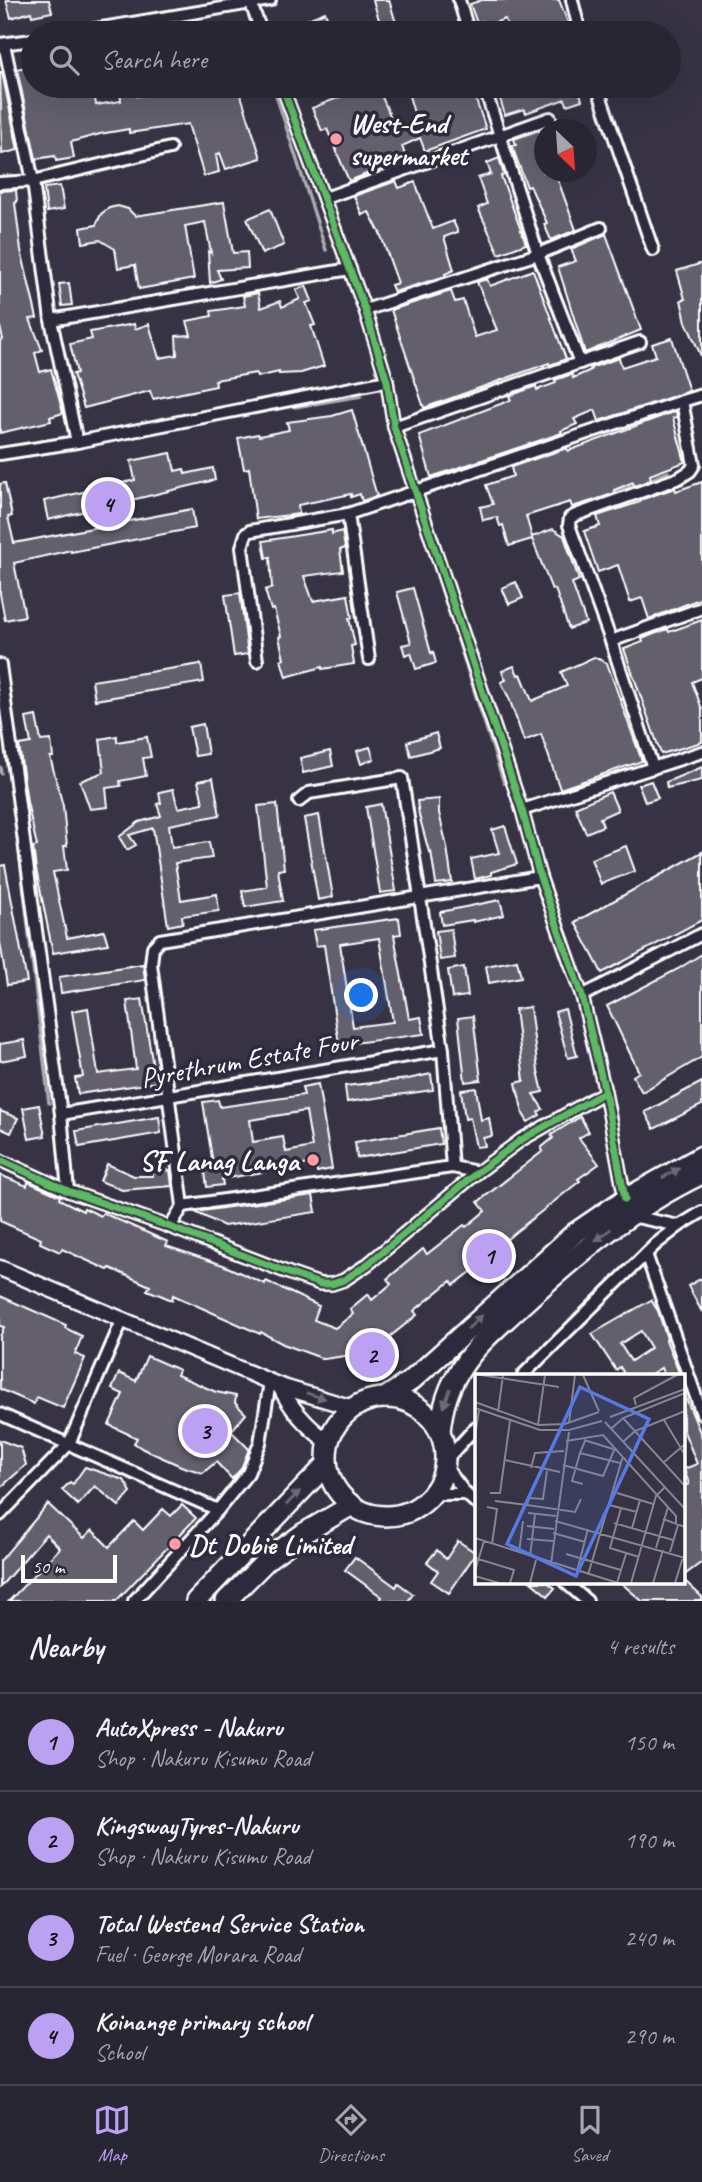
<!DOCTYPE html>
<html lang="en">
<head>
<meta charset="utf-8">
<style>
	:root { --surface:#292634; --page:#312e3c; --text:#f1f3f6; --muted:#a5a5ac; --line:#45434f; --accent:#bca0f2 }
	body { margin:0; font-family:Caveat,sans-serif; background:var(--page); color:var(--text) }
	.compass { position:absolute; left:534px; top:119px; width:63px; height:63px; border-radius:50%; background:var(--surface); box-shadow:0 7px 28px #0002; rotate:155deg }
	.scale { position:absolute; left:21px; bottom:18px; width:96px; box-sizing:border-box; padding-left:7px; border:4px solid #fff; border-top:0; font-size:19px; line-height:24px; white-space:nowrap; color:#fff; -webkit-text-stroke:5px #2f2a3d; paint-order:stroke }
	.you { position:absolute; left:362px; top:996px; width:24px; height:24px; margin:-18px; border:5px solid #fff; border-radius:50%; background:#1a73e8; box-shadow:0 0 0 10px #1a73e833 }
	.badge { display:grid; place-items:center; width:46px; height:46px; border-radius:50%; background:var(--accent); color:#111; font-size:23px; font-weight:700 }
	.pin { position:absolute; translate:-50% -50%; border:4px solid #fff; box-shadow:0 2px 7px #0006 }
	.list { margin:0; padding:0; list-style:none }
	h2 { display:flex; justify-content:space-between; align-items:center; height:91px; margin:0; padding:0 28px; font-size:30px }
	h2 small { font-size:23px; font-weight:400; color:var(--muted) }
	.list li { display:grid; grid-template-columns:46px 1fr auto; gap:21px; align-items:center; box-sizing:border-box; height:98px; padding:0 28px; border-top:2px solid var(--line) }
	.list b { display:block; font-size:26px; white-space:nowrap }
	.list p { margin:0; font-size:23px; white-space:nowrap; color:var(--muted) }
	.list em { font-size:23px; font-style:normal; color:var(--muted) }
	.icon { flex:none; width:38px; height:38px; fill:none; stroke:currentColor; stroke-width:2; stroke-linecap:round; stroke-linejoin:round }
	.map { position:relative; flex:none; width:702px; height:1601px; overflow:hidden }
	.search { position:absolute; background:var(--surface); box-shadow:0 7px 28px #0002; left:21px; right:21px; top:21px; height:77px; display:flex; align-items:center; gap:18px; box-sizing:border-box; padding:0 24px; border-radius:38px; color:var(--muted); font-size:26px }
	.sheet { height:483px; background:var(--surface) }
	nav { display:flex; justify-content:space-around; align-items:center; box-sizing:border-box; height:98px; border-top:2px solid var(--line); background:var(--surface); font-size:19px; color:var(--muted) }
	nav a { display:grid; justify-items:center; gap:4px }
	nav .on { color:var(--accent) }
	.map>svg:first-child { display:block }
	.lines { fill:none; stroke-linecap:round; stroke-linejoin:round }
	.stream { stroke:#adabb2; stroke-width:3.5 }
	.building { fill:#635f6d; stroke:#fff; stroke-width:2; fill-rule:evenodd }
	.minor-casing { stroke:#fff; stroke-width:16 }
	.tertiary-casing { stroke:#fff; stroke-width:19 }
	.trunk-casing { stroke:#fff; stroke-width:24 }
	.minor { stroke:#2f2a3d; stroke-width:10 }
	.tertiary { stroke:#2f2a3d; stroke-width:14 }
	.trunk { stroke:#2f2a3d; stroke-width:19 }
	.cycleway-casing { stroke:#2f2a3d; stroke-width:11 }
	.cycleway { stroke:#5cba63; stroke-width:7 }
	.oneway { fill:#6d6a77 }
	.poi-dot { fill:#ff9aa2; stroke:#2f2a3d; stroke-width:2.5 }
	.labels { text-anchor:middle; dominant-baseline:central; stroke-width:7; stroke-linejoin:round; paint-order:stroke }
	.poi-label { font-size:28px; font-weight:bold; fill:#fff; stroke:#2f2a3d; text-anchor:start }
	.street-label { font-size:28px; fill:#fff; stroke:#2f2a3d }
	.inset-road { fill:none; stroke:#87858f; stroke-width:2 }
	.view { fill:#567ae2; fill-opacity:0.15; stroke:#567ae2; stroke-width:3.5 }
	.inset-edge { fill:none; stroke:#fff; stroke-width:3.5 }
</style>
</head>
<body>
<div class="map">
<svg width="702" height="1601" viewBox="0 0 702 1601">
	<rect width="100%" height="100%" fill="#373345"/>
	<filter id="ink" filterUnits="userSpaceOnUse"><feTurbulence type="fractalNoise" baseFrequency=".0143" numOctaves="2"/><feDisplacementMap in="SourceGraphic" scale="14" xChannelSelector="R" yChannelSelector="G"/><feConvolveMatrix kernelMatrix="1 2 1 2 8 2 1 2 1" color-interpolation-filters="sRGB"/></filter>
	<g filter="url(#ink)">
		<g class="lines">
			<!-- stream -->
			<g class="stream">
				<path d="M253,23L256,33"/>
				<path d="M273,86L326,250"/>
				<path d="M295,407L361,396"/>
				<path d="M459,411L473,405"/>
				<path d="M648,480L668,472"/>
				<path d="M612,493L638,484"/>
				<path d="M437,575L504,783"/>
				<path d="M0,767L1,773"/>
				<path d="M19,849L49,1103"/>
			</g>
		</g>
		<!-- building -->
		<g class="building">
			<path d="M6,0H49L52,12L32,16L31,12L11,18Z"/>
			<path d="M373,0H389L399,33H383Z"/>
			<path d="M482,0H559L572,33H510L505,19L485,26L483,21L477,23L470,4Z"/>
			<path d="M325,12L334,33H303L298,23Z"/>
			<path d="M33,65V86H93L96,105L121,101L120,86H136L137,96L177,90L175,86H238L261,158L226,169L220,153L216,155L219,172L204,176L188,124L129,133V129L100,134L71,142L74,158L56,161L55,156L36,159L17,69Z"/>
			<path d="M0,72H2L18,150L2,154Z"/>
			<path d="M368,86H377L397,131L417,123L406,86H471L486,129L425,151L420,138L402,146L406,158L349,181L327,129L322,131L312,108Z"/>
			<path d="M496,86H578L582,100L567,105L565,99L526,113L524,109L505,115Z"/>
			<path d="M539,130L544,145V172H555L576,230L551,240L544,224L547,223L530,186L527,187L512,146L516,145L514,139Z"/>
			<path d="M499,158L504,175L501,176L526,244L499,254L478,208L487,204L478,178L491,174L487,163Z"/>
			<path d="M396,181L399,188L415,182L433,229L453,221L458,232L444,237L454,270L445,274L446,276L394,292L391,285L398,283L380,233L369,212L362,215L354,196Z"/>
			<path d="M60,186L64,209L47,212L44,188Z"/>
			<path d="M16,190L17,202L15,203L21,250L37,318L30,319L42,350L35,353L40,372L51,369L63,413L50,417L51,421L0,433V340L3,339L0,327V191Z"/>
			<path d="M224,202L233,253L247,252L248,268L217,270L221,279L210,283L208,251L211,253L205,222L185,226L194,279L139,289L135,265L118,268L115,249L100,240L83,243L81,228L96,225L101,214L109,208L118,206L128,209L135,216Z"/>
			<path d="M270,209L284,245L262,254L247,219Z"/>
			<path d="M606,234L641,330L585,353L558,267L576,261L571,249Z"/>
			<path d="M702,263V358L686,322L681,300L685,299L677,271Z"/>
			<path d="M533,270L566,359L550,365L549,363L424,408L391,310L451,291L455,302L463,300L475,337L497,330L477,282L487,279L490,286Z"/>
			<path d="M69,283L72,305L62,306L59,284Z"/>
			<path d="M306,286L312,301L306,303L315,325L311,326L324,366L301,373L279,374V372L257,377L256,373L215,380L216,386L153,399L150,391L84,408L73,374L77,373L70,344L92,339L90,332L134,324L135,329L149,324L159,358L177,355L176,336L191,335L187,321L212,316L211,311L245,306L243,296L258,293L261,308L280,301L282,307L300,299L296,290Z"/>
			<path d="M672,338L689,391L599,421L595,410L574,419L577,424L561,431L562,433L431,477L419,435L511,400L509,396L536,386L537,390L556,383L555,380L572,374L573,378L591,370L590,368L619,358L622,367L656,356L652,344Z"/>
			<path d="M352,410L377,496L362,501L360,494L351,497V494L298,505L299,514L256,519L249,468L244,469L238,438L258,434L259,436L289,430L287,422L332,416Z"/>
			<path d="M676,411L677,417L673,418L685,462L650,475L651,480L634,486L633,482L614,490L615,493L592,501L572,507L570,502L526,516L532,537L553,529L564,536L579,580L572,583L586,623L569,629L555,589L552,590L532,539L509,546L503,525L500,526L497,517L483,520L480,507L493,504L486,485L513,476L511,467L567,448L568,451Z"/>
			<path d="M171,453L175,471L184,469L185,474L213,468L215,480L48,520L44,501L135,480L131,461Z"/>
			<path d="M702,482V598L649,619L642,598L630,602L618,565L598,572L584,531L600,526L597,516L640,502V500L666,491L675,488L676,491Z"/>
			<path d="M5,483L12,516L8,517L14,543L192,509L195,528L71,552V550L14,563L25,616L5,620L0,594V484Z"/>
			<path d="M332,530V534L342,531L345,548L340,550L343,571L304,576L313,601L348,595L352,618H349L355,645L351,646L354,664L322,669V667L286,677L281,660L284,659L279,637L281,636L274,609L271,610L265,590L272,588L270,557L266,558L263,541Z"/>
			<path d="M516,582L523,598L509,604L502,588Z"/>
			<path d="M413,588L431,653L433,652L436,663L416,669L411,653L405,655L402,645L411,643L397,592Z"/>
			<path d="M240,593L248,654L234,656L225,595Z"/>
			<path d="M702,620V678L692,682L702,709V742L661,754L624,649L643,642L642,639L654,634L668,629L669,632Z"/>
			<path d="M594,657L607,663L642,761L560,789L541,734L524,741L509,698L501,682L506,680L502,671L514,666L518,675L521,674L532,701L567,686L561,672Z"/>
			<path d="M201,664L204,682L95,700L92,681Z"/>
			<path d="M36,716L41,741L51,740L53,757H50L63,806L67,846H64L67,870L53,872L67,938L104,931L108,944L53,953L36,869L33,847L37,846L27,802L19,745L31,743L26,718Z"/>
			<path d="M203,724L208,754L195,756L189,727Z"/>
			<path d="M436,733L440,748L411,756L407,742Z"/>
			<path d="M117,736V742L147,737L151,757L143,758L146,776L120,781L121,786L106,788L108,807L90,809L80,781L104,772L100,739Z"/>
			<path d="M370,747L374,759L361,764L357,751Z"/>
			<path d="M330,751L333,766L303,773L300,758Z"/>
			<path d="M702,767V780L667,788L666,782Z"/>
			<path d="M213,778L220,815L169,825L172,847L209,842L212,858L175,863L181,900L217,894L219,911L182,916L183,923L168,926L153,828L129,835L136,845L127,850L119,837L139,822L161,816L157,804L161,803L159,792L173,789L178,808L203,803L198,781Z"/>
			<path d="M651,781L658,798L645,802L639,785Z"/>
			<path d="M610,792L618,810L600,818L603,826L586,833L575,807Z"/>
			<path d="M439,799V813L447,847L452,882L436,884L431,851L429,852L419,815L417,801Z"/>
			<path d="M277,804L284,869L278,870L283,901L245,907L242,891L267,887L258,806Z"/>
			<path d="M381,804L396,891L380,893L366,807Z"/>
			<path d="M319,815L333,897L318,900L304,818Z"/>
			<path d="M505,826L517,864L491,872V875L475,879L471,859L499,853L492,830Z"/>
			<path d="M626,846L635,871L601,884L591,859Z"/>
			<path d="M702,852V920L602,973L575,922Z"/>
			<path d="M5,865L27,982L7,985L0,942V866Z"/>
			<path d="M500,900L504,915L473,922V920L442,925L440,912Z"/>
			<path d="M399,918L401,934L394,935L409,1019L421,1017L424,1034L339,1045L324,945L316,946L313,930ZM379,938L393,1022L353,1027L340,944Z"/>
			<path d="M451,929L455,958L440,960L436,931Z"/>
			<path d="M702,954V1057L642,1092L633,1076L639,1072L607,1006L678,969Z"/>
			<path d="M517,960L521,977L489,983L486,966Z"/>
			<path d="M143,964L145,980L61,993L59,977Z"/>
			<path d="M464,967L468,996L452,998L448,970Z"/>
			<path d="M142,999L153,1066H156L159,1082L78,1094L75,1078L83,1077L72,1011L88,1008L98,1074L136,1069L127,1001Z"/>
			<path d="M530,1007L538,1071L543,1092L533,1094L543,1109L538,1112L540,1115L528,1122L523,1114L516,1083L524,1081L515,1009Z"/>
			<path d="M565,1009L577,1056L568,1058L555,1012Z"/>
			<path d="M473,1016L481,1080L465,1082L458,1018Z"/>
			<path d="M24,1040L27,1056L0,1061V1044Z"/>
			<path d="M431,1074L433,1090L347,1102L345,1086L408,1079Z"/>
			<path d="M702,1082V1105L654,1129L645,1112Z"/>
			<path d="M318,1084L332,1169L317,1172L315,1163L222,1179L223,1185L207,1187L204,1165L213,1164L203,1102L218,1100L220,1107L304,1095L302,1087ZM306,1111L312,1147L286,1152L283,1137L253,1142L250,1120Z"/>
			<path d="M476,1088L481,1120L489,1118L492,1136L483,1138L485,1146L476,1147L470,1118L465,1119L461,1090Z"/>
			<path d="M39,1105L45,1136L29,1139L23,1108Z"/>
			<path d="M0,1111L18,1118L11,1133L0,1128Z"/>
			<path d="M159,1117L161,1133L79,1147L76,1131Z"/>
			<path d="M580,1117L589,1132L579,1138L599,1164L578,1179L580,1181L513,1234L488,1256L489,1258L454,1285L451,1281L414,1311L417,1315L368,1354L363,1347L352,1355L324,1359L283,1344L261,1332L260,1334L173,1295L172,1300L160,1295L147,1290L150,1286L110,1268L108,1270L62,1249L60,1252L40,1243L41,1239L0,1221V1175L27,1186L28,1182L33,1184L60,1196L59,1199L83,1211L84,1208L101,1216L103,1213L168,1242L166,1246L223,1265L265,1284L266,1281L319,1306L314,1320L335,1328L353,1314L350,1309L368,1294L372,1300L391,1284L387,1279L423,1249L427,1254L464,1225L466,1227L485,1211L478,1202L543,1151L541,1148L553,1138L551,1135Z"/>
			<path d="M439,1128L441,1144L357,1158L355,1142Z"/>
			<path d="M107,1164L134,1176H153V1172L170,1170L172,1186L122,1190L100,1181Z"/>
			<path d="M313,1195L316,1212L224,1226L195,1212Z"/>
			<path d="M702,1278V1312L688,1286Z"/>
			<path d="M0,1296L66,1325L65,1328L82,1336L75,1354L85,1358L63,1408L37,1397L34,1404L0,1389V1337L4,1327L0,1326Z"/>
			<path d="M651,1300L658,1311L667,1339L666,1340L680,1375H664L661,1368L649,1375H625L620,1367L616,1370L592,1334ZM641,1331L651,1348L631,1361L620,1344Z"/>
			<path d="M147,1356L179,1370L177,1375L216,1392L236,1396L235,1403L246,1414L231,1431L249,1449L241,1469L232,1479L216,1462L203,1473L181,1466L143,1449L134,1443L137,1438L109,1425L123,1394L112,1389L119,1373L136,1381Z"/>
			<path d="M683,1391L702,1437V1562L683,1576V1486L689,1484L684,1469L697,1464L683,1429Z"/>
			<path d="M0,1440L21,1448L26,1465L0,1488Z"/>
			<path d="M85,1467L124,1480L131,1492L119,1506L95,1486L78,1505L62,1490L70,1482L73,1484Z"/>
			<path d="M48,1504L84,1538L92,1530L109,1547L134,1521L143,1530L163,1509L171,1516L182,1505L196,1518L116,1601H9L60,1548L46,1534L0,1587V1561Z"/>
			<path d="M458,1541L476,1553L449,1593L431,1581L438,1571L427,1562L437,1550L446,1559Z"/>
			<path d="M355,1557L396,1587L398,1583L413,1594L408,1601H379L382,1597L345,1570Z"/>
			<path d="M531,1582H547L555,1588L548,1596Z"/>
			<path d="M620,1582H686L702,1597V1601H642Z"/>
		</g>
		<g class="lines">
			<!-- minor casing -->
			<g class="minor-casing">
				<g id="minor">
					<path d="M459,0L469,33"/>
					<path d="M572,0L580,33"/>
					<path d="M251,4L262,33"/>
					<path d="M72,33L270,0"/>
					<path d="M0,44L33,40"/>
					<path d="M4,44L33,181L51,320L77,442"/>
					<path d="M282,86L365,310L387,381L394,427L522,810L540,877L582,996L605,1092L625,1199"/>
					<path d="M484,86L538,254L580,363"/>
					<path d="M597,86L653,250"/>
					<path d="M0,183L33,181L170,148"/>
					<path d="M325,198L550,118"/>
					<path d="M365,310L538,254L601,228"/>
					<path d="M51,320L350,269"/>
					<path d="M394,427L640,342"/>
					<path d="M0,454L77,442L387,381"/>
					<path d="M348,514L369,659"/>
					<path d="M611,641L702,608"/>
					<path d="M257,661L242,547L246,534L250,531L348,514L682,401"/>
					<path d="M0,665L61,1114L68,1191"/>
					<path d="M653,768L611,641L569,525L570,518L576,515L679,478L690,471L694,465L682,401L702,395"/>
					<path d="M299,801L309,793L402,778L443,1050"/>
					<path d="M522,810L702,752"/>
					<path d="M582,996L702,934"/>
					<path d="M61,1114L443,1050L452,1167"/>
					<path d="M0,1160L68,1191L170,1227L294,1275L320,1284H332L344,1280L368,1264L478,1172L521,1140L605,1092"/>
					<path d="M183,1206L452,1167L478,1172"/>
					<path d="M632,1216L679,1226"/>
					<path d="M170,1227L183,1206L151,964L153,947L160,940L540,877"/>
					<path d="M646,1254L702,1414"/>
					<path d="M523,1375L656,1244L679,1226L702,1212"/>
					<path d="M0,1414L218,1510"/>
					<path d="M445,1461L476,1427"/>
					<path d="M444,1465L466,1494L476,1503"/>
					<path d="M431,1494H466"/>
					<path d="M0,1515L69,1444L122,1321"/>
					<path d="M565,1582L587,1601"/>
					<path d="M134,1601L218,1510L248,1473L260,1443L270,1382"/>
				</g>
			</g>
			<!-- tertiary casing -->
			<g class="tertiary-casing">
				<g id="tertiary">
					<path d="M0,1268L280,1386L353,1408"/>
					<path d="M280,1386C290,1408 309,1428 328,1442"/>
				</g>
			</g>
			<!-- trunk casing -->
			<g class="trunk-casing">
				<g id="trunk">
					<path d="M385,1398L412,1380L575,1233L625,1199L702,1156"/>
					<circle cx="386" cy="1457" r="59"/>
					<path d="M440,1432C442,1408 448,1387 462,1367C476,1345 498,1327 517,1309C574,1257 632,1207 702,1174"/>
					<path d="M196,1601L327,1464"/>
					<path d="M226,1601L269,1558L304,1533L352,1505"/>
				</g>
			</g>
			<!-- minor -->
			<use href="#minor" class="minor"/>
			<!-- tertiary -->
			<use href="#tertiary" class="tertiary"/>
			<!-- trunk -->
			<use href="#trunk" class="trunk"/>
			<!-- cycleway casing -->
			<g class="cycleway-casing">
				<g id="cycleway">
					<path d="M282,86L365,310L387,381L394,427L522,810L540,877L582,996L605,1092L625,1199"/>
					<path d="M0,1160L68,1191L170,1227L294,1275L320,1284H332L344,1280L368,1264L478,1172L521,1140L605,1092"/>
				</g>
			</g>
			<!-- cycleway -->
			<use href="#cycleway" class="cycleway"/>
		</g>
		<!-- one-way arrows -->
		<defs><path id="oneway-solid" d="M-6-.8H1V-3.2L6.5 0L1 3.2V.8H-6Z" transform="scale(1.75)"/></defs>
		<g class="oneway">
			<use href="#oneway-solid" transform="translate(671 1173) rotate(-29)"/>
			<use href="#oneway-solid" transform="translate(603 1235) rotate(143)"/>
			<use href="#oneway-solid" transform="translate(475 1322) rotate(-43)"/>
			<use href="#oneway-solid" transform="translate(316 1396) rotate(17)"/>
			<use href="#oneway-solid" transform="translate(447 1398) rotate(110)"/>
			<use href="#oneway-solid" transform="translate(293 1498) rotate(-46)"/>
		</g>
	</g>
	<!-- markers -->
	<g class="poi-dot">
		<circle cx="336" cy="139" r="7"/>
		<circle cx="313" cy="1160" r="7"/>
		<circle cx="175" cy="1544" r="7"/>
	</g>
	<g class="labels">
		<!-- poi labels -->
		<g class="poi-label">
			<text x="350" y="123">West-End<tspan x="350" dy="32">supermarket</tspan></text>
			<text x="299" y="1160" text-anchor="end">SF Lanag Langa</text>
			<text x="189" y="1544">Dt Dobie Limited</text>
		</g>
		<!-- street labels -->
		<g class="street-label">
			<text transform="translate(249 1059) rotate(-10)">Pyrethrum Estate Four</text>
		</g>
	</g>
	<!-- overview -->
	<g transform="translate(475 1374)">
		<rect width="210" height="210" fill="#373345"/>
		<path class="inset-road" d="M6,1L84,13M108,1L124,37M0,28L63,51L90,50L124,38M161,31L159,24L202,1M0,34L65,56H94L127,47M23,38L28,1M135,43L210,15M148,44L210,112M189,46L210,81M130,48L210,135M94,49L100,1M63,51L70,1M137,54L148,44L210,19M0,62L4,36M109,66L138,75M91,67L128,61L201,142V150M110,67L105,79L145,89M149,67L160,57L210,37M105,79L97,107L108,110M30,86L85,98M188,89L210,70M88,91L128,102L140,74M56,94L60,79L89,77M15,119H25L35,47M142,119L178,130M20,127L52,131L54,124L68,125L72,97M52,131L100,138L106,125M134,131L162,138M12,133L22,135L17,170M146,134L135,174L164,183M53,139L81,142M188,145L210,153M80,147L210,184M139,149L198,166M52,152L79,155M157,154L165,126M78,159L110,168M0,164L143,209M52,165L78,167M181,174L193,133M195,178L203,151M44,179L48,147M91,180L146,196M55,183L60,140M0,184L39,196L35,209M76,190L94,58M0,197L9,167M102,197L113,155M113,201L148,82M0,202L24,209M55,209L61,186M142,209L151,180M156,209L181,122L190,113M178,209L188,176M200,209L208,183"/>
		<path class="view" d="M105,13L174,45L101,202L32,170Z"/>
		<rect width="210" height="210" class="inset-edge"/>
	</g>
</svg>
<svg class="compass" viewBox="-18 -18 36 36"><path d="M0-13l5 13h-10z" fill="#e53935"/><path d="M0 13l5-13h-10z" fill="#a5a5ac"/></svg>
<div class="scale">50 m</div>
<div class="you"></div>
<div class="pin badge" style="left:489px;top:1256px">1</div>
<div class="pin badge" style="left:372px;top:1355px">2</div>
<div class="pin badge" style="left:205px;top:1431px">3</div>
<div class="pin badge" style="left:108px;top:504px">4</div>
<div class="search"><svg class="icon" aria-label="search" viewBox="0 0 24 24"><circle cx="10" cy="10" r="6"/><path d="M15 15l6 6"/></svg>Search here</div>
</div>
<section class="sheet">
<h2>Nearby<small>4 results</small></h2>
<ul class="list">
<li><span class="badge">1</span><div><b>AutoXpress - Nakuru</b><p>Shop · Nakuru Kisumu Road</p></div><em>150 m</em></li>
<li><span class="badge">2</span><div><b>KingswayTyres-Nakuru</b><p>Shop · Nakuru Kisumu Road</p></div><em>190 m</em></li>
<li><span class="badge">3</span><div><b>Total Westend Service Station</b><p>Fuel · George Morara Road</p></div><em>240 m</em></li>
<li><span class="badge">4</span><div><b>Koinange primary school</b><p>School</p></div><em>290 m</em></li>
</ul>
</section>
<nav>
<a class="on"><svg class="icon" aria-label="map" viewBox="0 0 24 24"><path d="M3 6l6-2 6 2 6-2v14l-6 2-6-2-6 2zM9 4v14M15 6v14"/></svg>Map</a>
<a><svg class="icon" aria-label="directions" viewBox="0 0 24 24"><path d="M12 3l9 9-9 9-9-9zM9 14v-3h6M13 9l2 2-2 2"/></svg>Directions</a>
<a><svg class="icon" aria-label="saved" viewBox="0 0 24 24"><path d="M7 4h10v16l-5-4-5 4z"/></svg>Saved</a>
</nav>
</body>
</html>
